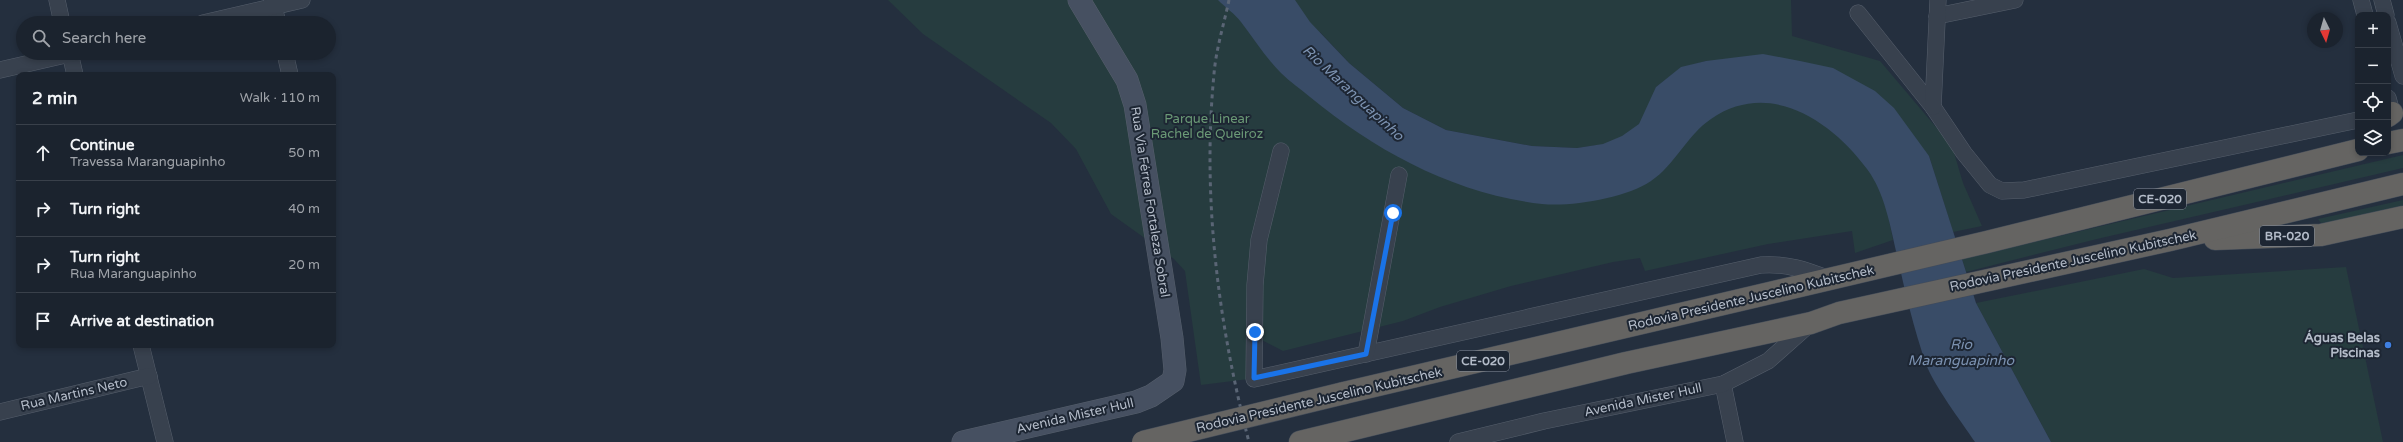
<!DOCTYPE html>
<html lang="en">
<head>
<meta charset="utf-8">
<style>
	:root { --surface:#1b232e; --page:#242b36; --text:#f1f3f6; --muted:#a0a4aa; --line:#39404a }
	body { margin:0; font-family:"Varela Round",sans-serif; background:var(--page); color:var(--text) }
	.controls { position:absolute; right:12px; top:12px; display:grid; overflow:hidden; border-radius:8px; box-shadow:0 2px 6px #0003 }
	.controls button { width:36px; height:36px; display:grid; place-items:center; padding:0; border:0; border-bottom:1px solid var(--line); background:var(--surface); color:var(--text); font:20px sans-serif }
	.compass { position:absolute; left:2307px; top:12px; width:36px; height:36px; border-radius:50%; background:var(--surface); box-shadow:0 2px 6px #0003; rotate:175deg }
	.stop { position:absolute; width:12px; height:12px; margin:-9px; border:3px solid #1a73e8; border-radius:50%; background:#fff }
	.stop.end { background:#1a73e8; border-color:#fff; box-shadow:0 1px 4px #0008 }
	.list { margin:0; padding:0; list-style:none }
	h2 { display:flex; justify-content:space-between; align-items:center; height:52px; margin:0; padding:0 16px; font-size:17px }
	h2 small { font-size:13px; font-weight:400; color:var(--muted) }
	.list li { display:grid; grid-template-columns:26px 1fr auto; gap:12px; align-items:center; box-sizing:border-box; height:56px; padding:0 16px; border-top:1px solid var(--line) }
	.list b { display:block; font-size:15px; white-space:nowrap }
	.list p { margin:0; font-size:13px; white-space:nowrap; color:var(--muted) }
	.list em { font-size:13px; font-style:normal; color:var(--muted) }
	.icon { flex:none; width:22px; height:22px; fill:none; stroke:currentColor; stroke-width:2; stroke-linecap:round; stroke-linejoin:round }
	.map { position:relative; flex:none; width:2403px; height:442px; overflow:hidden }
	.search { position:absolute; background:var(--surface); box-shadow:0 2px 6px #0003; left:16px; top:16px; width:320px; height:44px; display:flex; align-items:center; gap:10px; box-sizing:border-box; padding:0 14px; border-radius:22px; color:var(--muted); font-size:15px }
	.panel { position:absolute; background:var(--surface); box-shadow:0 2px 6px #0003; left:16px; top:72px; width:320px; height:276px; border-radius:8px }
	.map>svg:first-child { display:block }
	.green { fill:#263c3f; fill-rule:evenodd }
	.water { fill:#394c67 }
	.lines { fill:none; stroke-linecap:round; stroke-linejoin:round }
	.minor-casing { stroke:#565f6c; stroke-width:17 }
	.secondary-casing { stroke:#565f6c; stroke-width:23 }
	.trunk-casing { stroke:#434c59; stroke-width:23 }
	.minor { stroke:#38414e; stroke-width:16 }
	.secondary { stroke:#465061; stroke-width:22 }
	.trunk { stroke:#656462; stroke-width:22 }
	.rail { stroke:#5a6575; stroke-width:3; stroke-dasharray:4 4; stroke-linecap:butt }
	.trunk-bridge-casing { stroke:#434c59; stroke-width:23; stroke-linecap:butt }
	.trunk-bridge { stroke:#656462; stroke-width:22 }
	.route { stroke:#1a73e8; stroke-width:5 }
	.shop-dot { fill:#3f7fe0; stroke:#1d2633; stroke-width:1.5 }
	.labels { text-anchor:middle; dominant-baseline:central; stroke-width:4; stroke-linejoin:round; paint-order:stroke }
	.shield { fill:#1d2633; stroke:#878f9c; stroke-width:1 }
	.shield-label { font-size:12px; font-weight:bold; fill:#b4bcc9 }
	.park-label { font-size:13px; fill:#6b9a76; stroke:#1d2633 }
	.street-label { font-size:13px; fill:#b4bcc9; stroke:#1d2633 }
	.poi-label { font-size:13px; font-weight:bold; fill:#b4bcc9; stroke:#1d2633; text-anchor:end }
	.water-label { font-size:14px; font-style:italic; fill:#7c92b1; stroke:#1d2633 }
</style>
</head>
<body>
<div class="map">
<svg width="2403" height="442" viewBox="0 0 2403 442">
	<rect width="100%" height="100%" fill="#242f3e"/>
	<!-- green -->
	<g class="green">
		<path d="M888,0H1791L1792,36L1880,61L1952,146L1963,183L1982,226L1953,232L1929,156L1706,61L1681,68L1656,87L1791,99L1898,165L1889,220L1893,240L1855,253L1852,231L1768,244L1645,271L1640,258L1613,262L1511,286L1440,307L1403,321L1283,351L1248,333L1249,379L1201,385L1185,271L1174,259L1111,214L1076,149L1051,123L923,34ZM1320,32L1349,63L1403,108L1446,130L1532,146L1577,148L1598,145L1494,168L1312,56Z"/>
		<path d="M2403,155V168L2097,239L1966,272L1962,259Z"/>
		<path d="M2403,200V208L2341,221L2321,223L2318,219Z"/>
		<path d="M2346,267L2383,442H2051L1976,303L2144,269L2173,278Z"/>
	</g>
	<!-- water -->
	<path class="water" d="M1218,0H1295L1310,22L1349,63L1403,108L1446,130L1532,146L1577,148L1603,144L1622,136L1639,124L1656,87L1681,67L1706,61L1763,54L1800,61L1833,68L1875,91L1894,108L1929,156L1976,303L2051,442H1975C1961,421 1934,386 1926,364C1914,329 1905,292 1897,255C1890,226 1885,193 1867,169C1831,120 1769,79 1711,119C1687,135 1675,165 1651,181C1626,198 1572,207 1542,204C1455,194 1377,152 1310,97C1301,89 1290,82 1281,73C1266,58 1254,39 1241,22C1235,14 1225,7 1218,0Z"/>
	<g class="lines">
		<!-- minor casing -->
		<g class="minor-casing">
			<g id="minor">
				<path d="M57,0L62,23"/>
				<path d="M272,0L278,23"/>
				<path d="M2361,0L2365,15"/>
				<path d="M2382,0L2386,15"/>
				<path d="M1858,13L1933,107L1964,153L1990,185L2002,191L2024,190L2358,120"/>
				<path d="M1937,16L2015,0"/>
				<path d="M203,23L302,0"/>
				<path d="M2388,23L2403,76"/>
				<path d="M70,53L75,75"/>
				<path d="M285,53L290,75"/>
				<path d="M0,70L74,53"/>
				<path d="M2388,98L2392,113L2388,114"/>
				<path d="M1933,107L1938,0"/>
				<path d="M1281,151L1259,240L1255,285L1254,379L1761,265C1786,263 1806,270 1829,279"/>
				<path d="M141,345L165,442"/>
				<path d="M1366,354L1399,175"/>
				<path d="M1723,384L1735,442"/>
				<path d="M0,412L149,376"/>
				<path d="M1458,442L1544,421L1723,384L1768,361L1811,323"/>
			</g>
		</g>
		<!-- secondary casing -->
		<g class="secondary-casing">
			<path id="secondary" d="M963,442L1136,402L1151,396L1173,381L1175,370L1172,338L1135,105L1127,80L1079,0"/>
		</g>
		<!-- trunk casing -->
		<g class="trunk-casing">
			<g id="trunk">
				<path d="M2388,116L2392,113"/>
				<path d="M2388,143L2403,140"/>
				<path d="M2215,239L2321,235L2403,217"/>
				<path d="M1344,393L1987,242L2358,150"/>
				<path d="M1300,442L1626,363L1811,323L1839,313L2170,240L2403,184"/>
			</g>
		</g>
		<!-- minor -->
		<use href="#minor" class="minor"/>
		<!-- secondary -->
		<use href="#secondary" class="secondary"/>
		<!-- trunk -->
		<use href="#trunk" class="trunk"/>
		<!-- rail -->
		<path class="rail" d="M1229,0C1224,24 1216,49 1214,74C1202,197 1218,323 1249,442"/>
		<!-- trunk-bridge casing -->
		<g class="trunk-bridge-casing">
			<path id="trunk-bridge" d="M1143,442L1344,393"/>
		</g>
		<!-- trunk-bridge -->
		<use href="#trunk-bridge" class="trunk-bridge"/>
	</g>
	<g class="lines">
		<!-- route -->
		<path class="route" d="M1255,332L1254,378L1366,354L1393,213"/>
	</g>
	<!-- markers -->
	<circle class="shop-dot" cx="2388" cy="345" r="4"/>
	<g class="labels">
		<!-- shield labels -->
		<g class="shield">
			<rect x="2134" y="189" width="52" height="20" rx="3"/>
			<rect x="2260" y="226" width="54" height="20" rx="3"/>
			<rect x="1457" y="351" width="52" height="20" rx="3"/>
		</g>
		<g class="shield-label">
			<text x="2160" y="199">CE-020</text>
			<text x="2287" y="236">BR-020</text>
			<text x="1483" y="361">CE-020</text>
		</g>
		<!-- park labels -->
		<g class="park-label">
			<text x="1207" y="119">Parque Linear<tspan x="1207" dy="15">Rachel de Queiroz</tspan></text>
		</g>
		<!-- street labels -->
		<g class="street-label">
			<text transform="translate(1150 202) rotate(81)">Rua Via Férrea Fortaleza Sobral</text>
			<text transform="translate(2073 261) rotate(-12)">Rodovia Presidente Juscelino Kubitschek</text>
			<text transform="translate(1751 298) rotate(-13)">Rodovia Presidente Juscelino Kubitschek</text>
			<text transform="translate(74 394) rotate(-13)">Rua Martins Neto</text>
			<text transform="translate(1319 400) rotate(-13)">Rodovia Presidente Juscelino Kubitschek</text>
			<text transform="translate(1643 400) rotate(-12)">Avenida Mister Hull</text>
			<text transform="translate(1075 416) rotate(-13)">Avenida Mister Hull</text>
		</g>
		<!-- poi labels -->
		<g class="poi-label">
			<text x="2380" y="338">Águas Belas<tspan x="2380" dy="15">Piscinas</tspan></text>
		</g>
		<!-- water labels -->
		<g class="water-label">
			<text transform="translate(1353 93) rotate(43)">Rio Maranguapinho</text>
			<text x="1961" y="344">Rio<tspan x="1961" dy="16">Maranguapinho</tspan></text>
		</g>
	</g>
</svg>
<div class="controls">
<button>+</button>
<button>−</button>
<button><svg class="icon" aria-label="locate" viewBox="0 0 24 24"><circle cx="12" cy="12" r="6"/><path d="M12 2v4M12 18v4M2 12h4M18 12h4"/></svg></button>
<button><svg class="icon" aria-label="layers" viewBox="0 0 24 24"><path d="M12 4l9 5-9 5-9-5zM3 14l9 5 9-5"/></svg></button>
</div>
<svg class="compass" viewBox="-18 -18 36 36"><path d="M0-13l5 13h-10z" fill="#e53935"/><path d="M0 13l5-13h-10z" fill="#a0a4aa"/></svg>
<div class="stop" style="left:1393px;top:213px"></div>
<div class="stop end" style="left:1255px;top:332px"></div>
<div class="search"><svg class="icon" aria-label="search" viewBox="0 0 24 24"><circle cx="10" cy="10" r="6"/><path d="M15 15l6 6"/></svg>Search here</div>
<section class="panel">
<h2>2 min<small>Walk · 110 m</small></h2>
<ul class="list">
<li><svg class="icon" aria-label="ahead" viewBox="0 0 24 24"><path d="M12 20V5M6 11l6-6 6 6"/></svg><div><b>Continue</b><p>Travessa Maranguapinho</p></div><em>50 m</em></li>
<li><svg class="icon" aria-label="right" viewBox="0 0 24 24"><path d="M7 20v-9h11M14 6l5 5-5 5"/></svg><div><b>Turn right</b></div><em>40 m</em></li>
<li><svg class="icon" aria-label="right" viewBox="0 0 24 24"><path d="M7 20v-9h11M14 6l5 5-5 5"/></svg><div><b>Turn right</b><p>Rua Maranguapinho</p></div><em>20 m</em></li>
<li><svg class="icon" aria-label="arrive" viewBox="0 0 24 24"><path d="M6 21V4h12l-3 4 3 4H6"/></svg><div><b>Arrive at destination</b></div></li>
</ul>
</section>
</div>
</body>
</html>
